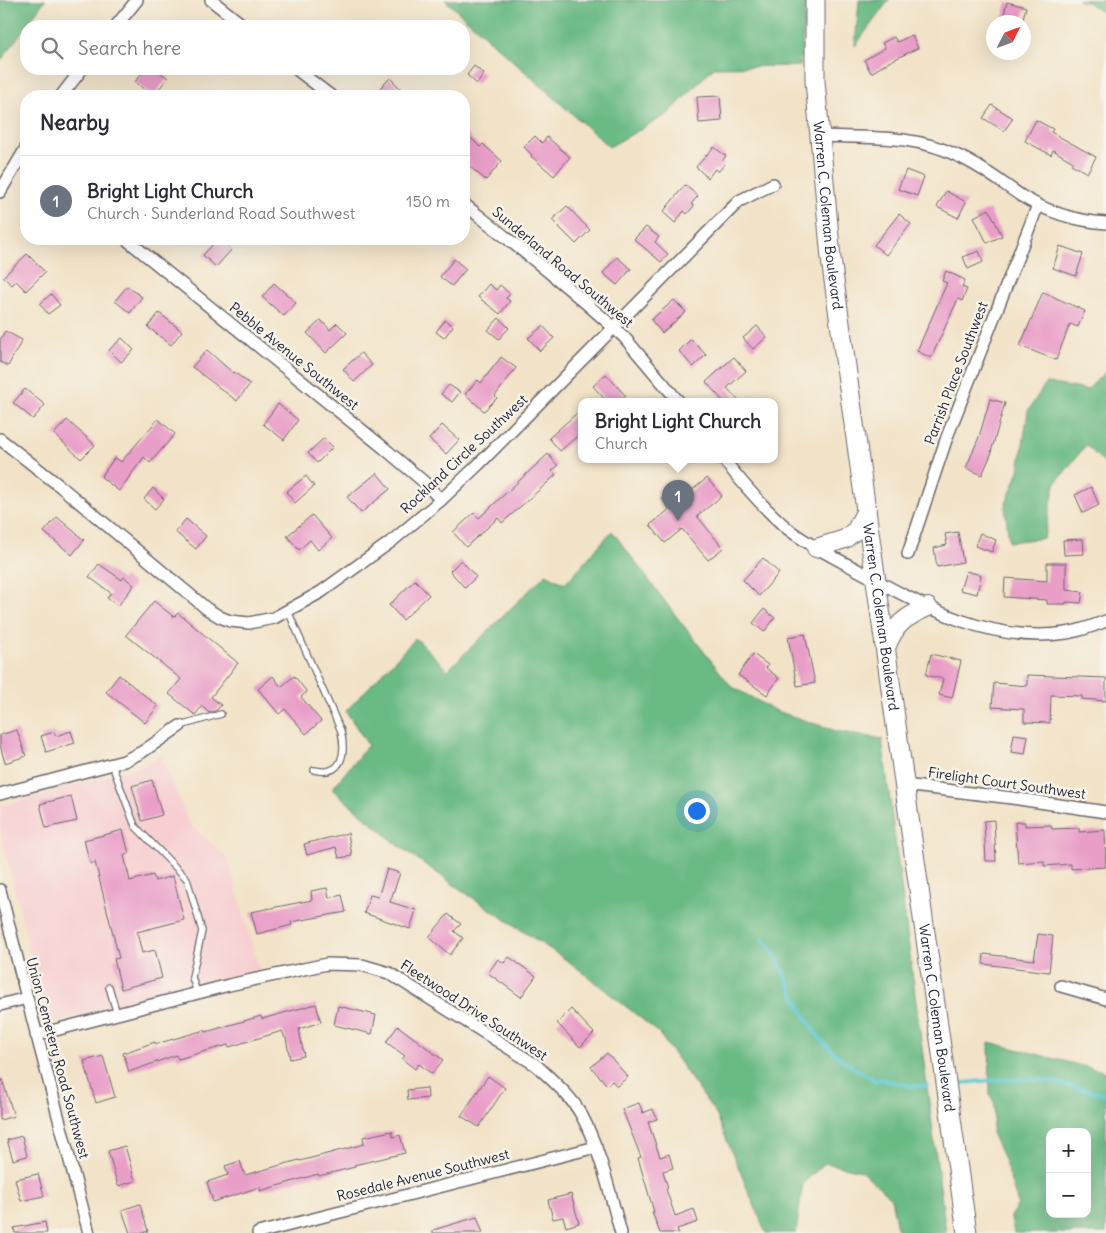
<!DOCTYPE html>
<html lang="en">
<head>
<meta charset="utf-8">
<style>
	:root { --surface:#fff; --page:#f2f2f3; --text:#2b2b33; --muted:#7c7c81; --line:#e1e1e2; --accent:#1f6fb2 }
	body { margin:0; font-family:Delius,sans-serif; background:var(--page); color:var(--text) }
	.controls { position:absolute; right:15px; bottom:15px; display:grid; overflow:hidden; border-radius:10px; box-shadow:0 5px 20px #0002 }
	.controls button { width:45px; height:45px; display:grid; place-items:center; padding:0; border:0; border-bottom:1px solid var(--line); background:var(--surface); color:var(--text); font:25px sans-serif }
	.compass { position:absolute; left:986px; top:15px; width:45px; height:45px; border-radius:50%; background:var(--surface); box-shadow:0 5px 20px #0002; rotate:48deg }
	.you { position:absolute; left:696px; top:810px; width:18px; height:18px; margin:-12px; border:4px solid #fff; border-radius:50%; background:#1a73e8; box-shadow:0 0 0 8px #1a73e833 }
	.badge { display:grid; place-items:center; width:32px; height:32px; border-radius:50%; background:var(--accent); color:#fff; font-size:16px; font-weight:700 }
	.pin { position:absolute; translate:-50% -41px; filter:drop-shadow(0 1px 2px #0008) }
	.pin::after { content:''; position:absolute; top:26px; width:18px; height:15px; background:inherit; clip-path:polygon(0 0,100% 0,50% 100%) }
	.popup { position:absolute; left:578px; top:398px; width:200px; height:65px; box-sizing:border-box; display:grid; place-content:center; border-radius:10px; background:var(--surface); filter:drop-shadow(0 1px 4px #0005); font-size:16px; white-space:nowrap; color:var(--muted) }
	.popup b { font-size:19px; color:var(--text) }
	.popup::after { content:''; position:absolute; left:50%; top:100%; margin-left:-10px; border:10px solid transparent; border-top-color:var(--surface) }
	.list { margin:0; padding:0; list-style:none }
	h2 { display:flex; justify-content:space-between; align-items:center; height:65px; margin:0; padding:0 20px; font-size:21px }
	h2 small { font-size:16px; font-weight:400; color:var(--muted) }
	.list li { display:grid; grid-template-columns:32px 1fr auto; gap:15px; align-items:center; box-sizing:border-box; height:90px; padding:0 20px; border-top:1px solid var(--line) }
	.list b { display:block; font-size:19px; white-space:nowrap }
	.list p { margin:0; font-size:16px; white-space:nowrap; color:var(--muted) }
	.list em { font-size:16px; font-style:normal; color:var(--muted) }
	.icon { flex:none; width:28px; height:28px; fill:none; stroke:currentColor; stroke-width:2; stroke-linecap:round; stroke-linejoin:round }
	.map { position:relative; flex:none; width:1106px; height:1233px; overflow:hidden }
	.search { position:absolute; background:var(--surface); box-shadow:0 5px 20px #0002; left:20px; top:20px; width:450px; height:55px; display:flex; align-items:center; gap:12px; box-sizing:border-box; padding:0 18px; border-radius:20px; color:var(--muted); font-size:19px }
	.panel { position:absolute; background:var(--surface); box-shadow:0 5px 20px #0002; left:20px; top:90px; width:450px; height:155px; border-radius:20px }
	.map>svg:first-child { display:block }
	.built { fill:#f7cfd1 }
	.forest { fill:#6bba84; stroke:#466e60; fill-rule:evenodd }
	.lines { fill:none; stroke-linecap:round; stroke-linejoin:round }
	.stream { stroke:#5bc7d4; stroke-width:4 }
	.building { fill:#e99ec8 }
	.service-casing { stroke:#6b666c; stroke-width:8 }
	.minor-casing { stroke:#6b666c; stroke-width:14 }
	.primary-casing { stroke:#6b666c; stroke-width:20 }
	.trunk-casing { stroke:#6b666c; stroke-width:21 }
	.service { stroke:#fff; stroke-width:5.5 }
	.minor { stroke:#fff; stroke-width:11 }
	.primary { stroke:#fff; stroke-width:18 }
	.trunk { stroke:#fff; stroke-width:19 }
	.labels { text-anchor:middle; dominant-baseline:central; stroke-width:5; stroke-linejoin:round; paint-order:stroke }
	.street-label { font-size:14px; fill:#22223b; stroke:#f7f3e8 }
</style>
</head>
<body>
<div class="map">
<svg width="1106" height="1233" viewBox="0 0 1106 1233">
	<rect width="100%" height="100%" fill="#f7f3e8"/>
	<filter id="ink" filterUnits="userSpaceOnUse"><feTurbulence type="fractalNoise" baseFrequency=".02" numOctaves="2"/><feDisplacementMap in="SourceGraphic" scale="10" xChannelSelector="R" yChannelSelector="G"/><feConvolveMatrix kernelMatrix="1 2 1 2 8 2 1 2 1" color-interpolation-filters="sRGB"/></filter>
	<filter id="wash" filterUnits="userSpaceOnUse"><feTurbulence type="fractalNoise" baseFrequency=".0096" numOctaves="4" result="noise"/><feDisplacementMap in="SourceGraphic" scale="20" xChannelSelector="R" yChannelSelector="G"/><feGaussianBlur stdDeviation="1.12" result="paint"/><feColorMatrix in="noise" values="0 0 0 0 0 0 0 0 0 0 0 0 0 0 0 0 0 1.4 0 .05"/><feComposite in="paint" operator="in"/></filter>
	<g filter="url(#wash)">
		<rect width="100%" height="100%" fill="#f2e3c8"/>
		<!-- built -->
		<path class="built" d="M161,755L189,823L228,859L260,972L47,1023L0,830V806L143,765Z"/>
		<!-- forest -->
		<g class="forest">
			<path d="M0,0H45L0,62Z"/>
			<path d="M445,0H806L800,66L714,67L668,114L609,147Z"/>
			<path d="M859,0H889L855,46Z"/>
			<path d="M1078,0H1106V15L1087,2Z"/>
			<path d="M1106,371V465L1086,445L1055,484L1044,538L1009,542L1005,506L1019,471L1028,411L1046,383L1087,390Z"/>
			<path d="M612,531L676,616L731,686L774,710L836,731L882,739L946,1233H898L891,1198L862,1171L825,1163L803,1183L796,1233H766L716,1114L658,1032L571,963L467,894L399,846L332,789L368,745L346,711L416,638L448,670L546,574L565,584Z"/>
			<path d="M989,1042L1106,1072V1233H1014L1011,1217L1018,1204L1004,1159L992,1133L995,1106L990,1095ZM1050,1132H1087V1214H1050Z"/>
		</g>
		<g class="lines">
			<!-- stream -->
			<g class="stream">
				<path d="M763,939C768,946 775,953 778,961C795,994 805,1027 834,1053C846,1064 862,1072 876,1081L880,1079L911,1086H927"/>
				<path d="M963,1083L993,1080L1041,1079L1106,1095"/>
			</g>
		</g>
		<g id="blocks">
			<!-- building -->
			<g class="building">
				<path d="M1007,2L1026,7L1022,22H1002Z"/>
				<path d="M912,35L918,48L889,62L871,73L864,60L885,48L882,43L894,37L897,42Z"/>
				<path d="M474,66L484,74L477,84L467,75Z"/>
				<path d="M145,69H156L168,78L153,96L135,82Z"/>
				<path d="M390,78L403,91L398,96H372Z"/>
				<path d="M720,96L722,121L699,123L697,97Z"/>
				<path d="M992,105L1013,118L1004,131L983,118Z"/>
				<path d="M1036,120L1053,129L1051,132L1096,157L1087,173L1071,164L1073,162L1053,150L1051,155L1025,141Z"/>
				<path d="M464,131L480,147L483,144L502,161L486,180L464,162Z"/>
				<path d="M535,136L542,143L547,137L570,157L554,176L531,156L532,155L524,147Z"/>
				<path d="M714,147L726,156L722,161L725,164L718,172L715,169L708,178L696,167Z"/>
				<path d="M906,170L924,177L917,196L898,189Z"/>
				<path d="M685,185L698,196L691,204L694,206L687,214L684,211L675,223L663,212Z"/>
				<path d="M946,191L966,202L958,218L937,207Z"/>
				<path d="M567,206L590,230L576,244L552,220Z"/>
				<path d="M989,209L1002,236L987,243L974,217Z"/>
				<path d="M899,214L911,224L886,255L874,245Z"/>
				<path d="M646,227L659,237L655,242L668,254L661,262L634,239Z"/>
				<path d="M218,239H221L232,249L216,267L203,255Z"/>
				<path d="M1060,246L1083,254L1076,276L1053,268Z"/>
				<path d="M979,251L983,262L968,269L963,257Z"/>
				<path d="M27,254L45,272L26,291L16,281L12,285L3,277Z"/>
				<path d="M617,257L631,269L617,285L603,273Z"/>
				<path d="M454,259L466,269L452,286L440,277Z"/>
				<path d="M946,271L965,280L962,287L967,289L962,301L958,299L931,358L917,351L947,283L942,281Z"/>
				<path d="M274,283L296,303L284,316L262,297Z"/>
				<path d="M489,284L496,290L500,285L510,294L506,298L510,301L500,314L478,297Z"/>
				<path d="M127,286L142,297L130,313L115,301Z"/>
				<path d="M1043,292L1085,311L1078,327L1070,324L1056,360L1020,346Z"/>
				<path d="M51,294L60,305L48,314L40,304Z"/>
				<path d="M674,300L686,312L662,333L651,320Z"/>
				<path d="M159,313L182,331L171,345L148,327Z"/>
				<path d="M499,318L509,328L499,339L488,330Z"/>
				<path d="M321,320L330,330L337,323L347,333L326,353L307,333Z"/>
				<path d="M445,320L453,326L444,338L436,332Z"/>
				<path d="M543,326L554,338L540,351L528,338Z"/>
				<path d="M757,326L767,337L753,349L743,338Z"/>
				<path d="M5,331L22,340L8,366L0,362V340Z"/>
				<path d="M122,338L134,350L121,362L109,350Z"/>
				<path d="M691,339L706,355L693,367L679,351Z"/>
				<path d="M207,350L233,373L234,372L250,384L237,401L192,367Z"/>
				<path d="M361,353L372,365L354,382L343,369Z"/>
				<path d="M501,357L516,368L495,396L497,398L484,411L465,394L478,380L481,383Z"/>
				<path d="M734,357L746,371L727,388L740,402H724L706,382Z"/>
				<path d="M606,374L626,396L619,402H607L593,386Z"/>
				<path d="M449,385L460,392L452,402L441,394Z"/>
				<path d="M25,389L45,405L33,419L13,403Z"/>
				<path d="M990,399L1005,403L991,452H992L982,475L966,468L979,437Z"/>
				<path d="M278,404L298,420L284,440L263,424Z"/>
				<path d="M577,413L582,418V432L560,451L549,438Z"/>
				<path d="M158,419L175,434L150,463L144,457L119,491L101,477L115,457L121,462Z"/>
				<path d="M67,420L95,445L81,459L54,434Z"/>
				<path d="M442,425L459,440L446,454L429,439Z"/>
				<path d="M324,438L333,447L317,463L308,453Z"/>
				<path d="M548,454L558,466L552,471L556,475L502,523L498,518L466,547L453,532L474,513L479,518Z"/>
				<path d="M377,473L390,489L361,513L347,497Z"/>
				<path d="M306,476L314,486L295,503L286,492Z"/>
				<path d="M707,478L722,496L697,516L723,548L708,560L682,529L665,543L650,525L670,509L661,498L676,485L685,496Z"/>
				<path d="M1091,487L1099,505L1083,513L1075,495Z"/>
				<path d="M153,488L164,499L155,509L144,499Z"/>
				<path d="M312,515L332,538L318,550L310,540L299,550L287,536Z"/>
				<path d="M57,517L84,540L72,555L44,532Z"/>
				<path d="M186,519L206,536L196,549L175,532Z"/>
				<path d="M958,532L963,562L937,567L934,548L947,545L945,534Z"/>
				<path d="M980,533L996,540L992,552L975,546Z"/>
				<path d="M1083,539L1084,554L1064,555L1063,540Z"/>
				<path d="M763,558L779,573L759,596L743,580Z"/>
				<path d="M461,560L476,577L465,588L450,571Z"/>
				<path d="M1047,563H1066V590L1083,592L1081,603L1066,602V604H1047V600L1004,597L1005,578L1047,581Z"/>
				<path d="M99,564L122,580L124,577L134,585L118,606L107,598L111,593L89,577Z"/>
				<path d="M966,571L981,575L977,594L960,590Z"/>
				<path d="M415,580L429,595L403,620L389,605Z"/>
				<path d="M154,601L174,617L178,613L238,663L211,697L221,705L217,710L209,713L202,706L195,715L169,694L181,679L126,635Z"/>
				<path d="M764,609L775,618L764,632L753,623Z"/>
				<path d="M805,634L815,683L797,686L788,637Z"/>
				<path d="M753,654L768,665L766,668L779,678L767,695L738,675Z"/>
				<path d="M931,654L961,661L952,698L939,695L943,679L926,675Z"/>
				<path d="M119,675L158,706L145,723L106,692Z"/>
				<path d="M1027,675L1106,678V701L1082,699V696L1051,695L1050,723L1024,722V709L992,707L994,683L1027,686Z"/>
				<path d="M273,676L281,687L294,676L307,692L301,697L321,721L306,734L285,709L279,714L258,689Z"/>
				<path d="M17,730L26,756L5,763L0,745V735Z"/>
				<path d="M71,731L75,743L46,752L41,736L54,732L56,736Z"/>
				<path d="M1014,734L1028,736L1025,754L1011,752Z"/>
				<path d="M152,780L162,815L142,821L132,786Z"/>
				<path d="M71,796L77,821L46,828L40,804Z"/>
				<path d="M994,820L996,861H986L984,821Z"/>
				<path d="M1015,822H1025V826L1051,825L1052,829L1079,828V832L1105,830L1106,867L1071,869V864L1044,866V861L1018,863Z"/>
				<path d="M123,830L129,854L124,855L130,881L153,875L155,881L173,876L184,920L137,932L142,953L155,950L162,978L121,989L114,959L119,958L95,862L90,864L84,840Z"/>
				<path d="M348,833L352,856L339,858L336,847L307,855L304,844Z"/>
				<path d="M387,869L400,873L390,902L416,910L410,929L364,913L370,895L378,897Z"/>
				<path d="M327,888L329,898L342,895L346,912L291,922L292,925L257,934L251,912L312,900L311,891Z"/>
				<path d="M448,914L461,924L454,931L463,938L450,955L429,937Z"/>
				<path d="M1038,934L1053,936L1049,972L983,964L984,954L1034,960Z"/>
				<path d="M509,957L536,976L521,997L488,973L498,959L504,963Z"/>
				<path d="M316,1004L321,1022L299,1029L304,1056L290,1059L286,1038H285L282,1031L229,1047L228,1045L178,1059L176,1055L129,1072L123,1053L155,1042L156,1044L205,1030L206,1032L261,1016L262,1019Z"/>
				<path d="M338,1006L376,1015L372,1034L334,1025Z"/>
				<path d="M571,1009L594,1033L580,1047L557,1023Z"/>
				<path d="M398,1026L443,1060L432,1074L419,1064L415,1069L402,1059L405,1056L386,1042Z"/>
				<path d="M607,1053L628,1077L617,1086L612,1081L607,1085L591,1067Z"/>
				<path d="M103,1056L115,1097L96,1103L84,1061Z"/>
				<path d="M488,1076L505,1088L479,1127L461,1116Z"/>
				<path d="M0,1079H2L14,1116L0,1120Z"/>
				<path d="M427,1088L428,1098L408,1100L407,1090Z"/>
				<path d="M639,1103L643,1113L653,1109L657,1119L648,1122L660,1157L669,1154L673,1168L663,1171L668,1188L666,1189L675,1216L694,1209L698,1222L677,1229L679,1233H660L652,1212H654L638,1158L641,1157L622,1109Z"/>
				<path d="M392,1131L393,1137L400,1135L405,1153L354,1165L355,1167L319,1176L318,1174L260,1191V1187L213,1202L207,1182L228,1175L225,1166L240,1161L245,1175L299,1160L300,1161L364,1144L363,1137Z"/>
				<path d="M22,1136L27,1156L13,1160L7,1140Z"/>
				<path d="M125,1146L135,1181L118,1186L108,1151Z"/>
				<path d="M38,1174L44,1196L21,1201L15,1179Z"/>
				<path d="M571,1194L579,1223L566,1227L563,1217L553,1219L548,1200Z"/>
				<path d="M140,1204L148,1231L142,1233H130L122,1210Z"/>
				<path d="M477,1217L483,1233H433V1230Z"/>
				<path d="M45,1222L47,1233H15L14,1228Z"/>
			</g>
		</g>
	</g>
	<g filter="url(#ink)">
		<use href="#blocks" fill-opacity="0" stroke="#6b666c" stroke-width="1"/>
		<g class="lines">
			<!-- service casing -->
			<g class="service-casing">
				<g id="service">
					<path d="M288,611L341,731C346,753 343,777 314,770"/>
					<path d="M180,726L221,714"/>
					<path d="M112,765L135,826L187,879L202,931L192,977L197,993"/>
					<path d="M109,987L117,1014"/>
				</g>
			</g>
			<!-- minor casing -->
			<g class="minor-casing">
				<g id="minor">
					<path d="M211,0L244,26"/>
					<path d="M116,26L137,0"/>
					<path d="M296,69L331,96"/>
					<path d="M61,96L82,69"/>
					<path d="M819,136C866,138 915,134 958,156C981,166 999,181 1020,195C1045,211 1076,221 1106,223"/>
					<path d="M0,192L26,148"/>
					<path d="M464,204C518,247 573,290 624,337L679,402"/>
					<path d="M126,239L384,448L424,482L441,500"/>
					<path d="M0,439L61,487L207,609L220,617L230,621L249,623L274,618L321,592L392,541L441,500L479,464L739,201L773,184"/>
					<path d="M724,460C743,484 764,509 788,529C811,547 838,559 863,573C925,608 993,644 1066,633C1080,631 1093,626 1106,621"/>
					<path d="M908,554L947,437L1038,205"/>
					<path d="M904,785L1012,798L1106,812"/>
					<path d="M0,794L124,761L142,752L180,726"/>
					<path d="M0,890L27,998L89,1233"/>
					<path d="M1061,986L1106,999"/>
					<path d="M0,1005L27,998"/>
					<path d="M36,1035L229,985L327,964L362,965L389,973L536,1065C552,1080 572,1097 582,1116C601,1152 610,1194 621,1233"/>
					<path d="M258,1233L596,1147"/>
				</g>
			</g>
			<!-- primary casing -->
			<g class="primary-casing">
				<g id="primary">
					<path d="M816,548L845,539L856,530L867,508"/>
					<path d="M886,648C895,624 905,617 928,607"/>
				</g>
			</g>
			<!-- trunk casing -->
			<g class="trunk-casing">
				<g id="trunk">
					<path id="s1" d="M815,0V81L831,259L967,1233"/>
				</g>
			</g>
			<!-- service -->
			<use href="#service" class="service"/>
			<!-- minor -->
			<use href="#minor" class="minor"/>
			<!-- primary -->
			<use href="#primary" class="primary"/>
			<!-- trunk -->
			<use href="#trunk" class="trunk"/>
		</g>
	</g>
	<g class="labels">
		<!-- street labels -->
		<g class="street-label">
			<text stroke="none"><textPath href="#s1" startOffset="216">Warren C. Coleman Boulevard</textPath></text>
			<text transform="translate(563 267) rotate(40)">Sunderland Road Southwest</text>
			<text transform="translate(294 356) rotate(39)">Pebble Avenue Southwest</text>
			<text transform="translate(956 373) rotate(-69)">Parrish Place Southwest</text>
			<text transform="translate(464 454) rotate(-43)">Rockland Circle Southwest</text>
			<text stroke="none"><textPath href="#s1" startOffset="621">Warren C. Coleman Boulevard</textPath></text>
			<text transform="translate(1007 783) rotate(8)">Firelight Court Southwest</text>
			<text transform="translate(474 1010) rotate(33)">Fleetwood Drive Southwest</text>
			<text stroke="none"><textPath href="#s1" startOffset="1026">Warren C. Coleman Boulevard</textPath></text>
			<text transform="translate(58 1058) rotate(75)">Union Cemetery Road Southwest</text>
			<text transform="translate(423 1175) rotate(-14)">Rosedale Avenue Southwest</text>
		</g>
	</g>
</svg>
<div class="controls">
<button>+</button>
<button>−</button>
</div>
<svg class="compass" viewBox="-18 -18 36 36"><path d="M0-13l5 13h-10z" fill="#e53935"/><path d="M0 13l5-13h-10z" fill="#7c7c81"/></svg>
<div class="you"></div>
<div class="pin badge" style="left:678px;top:521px;background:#6b7280">1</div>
<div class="popup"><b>Bright Light Church</b>Church</div>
<div class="search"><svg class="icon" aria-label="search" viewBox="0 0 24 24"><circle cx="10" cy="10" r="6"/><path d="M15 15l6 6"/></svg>Search here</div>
<section class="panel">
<h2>Nearby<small></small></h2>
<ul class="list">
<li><span class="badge" style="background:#6b7280">1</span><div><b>Bright Light Church</b><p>Church · Sunderland Road Southwest</p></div><em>150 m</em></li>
</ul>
</section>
</div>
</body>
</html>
